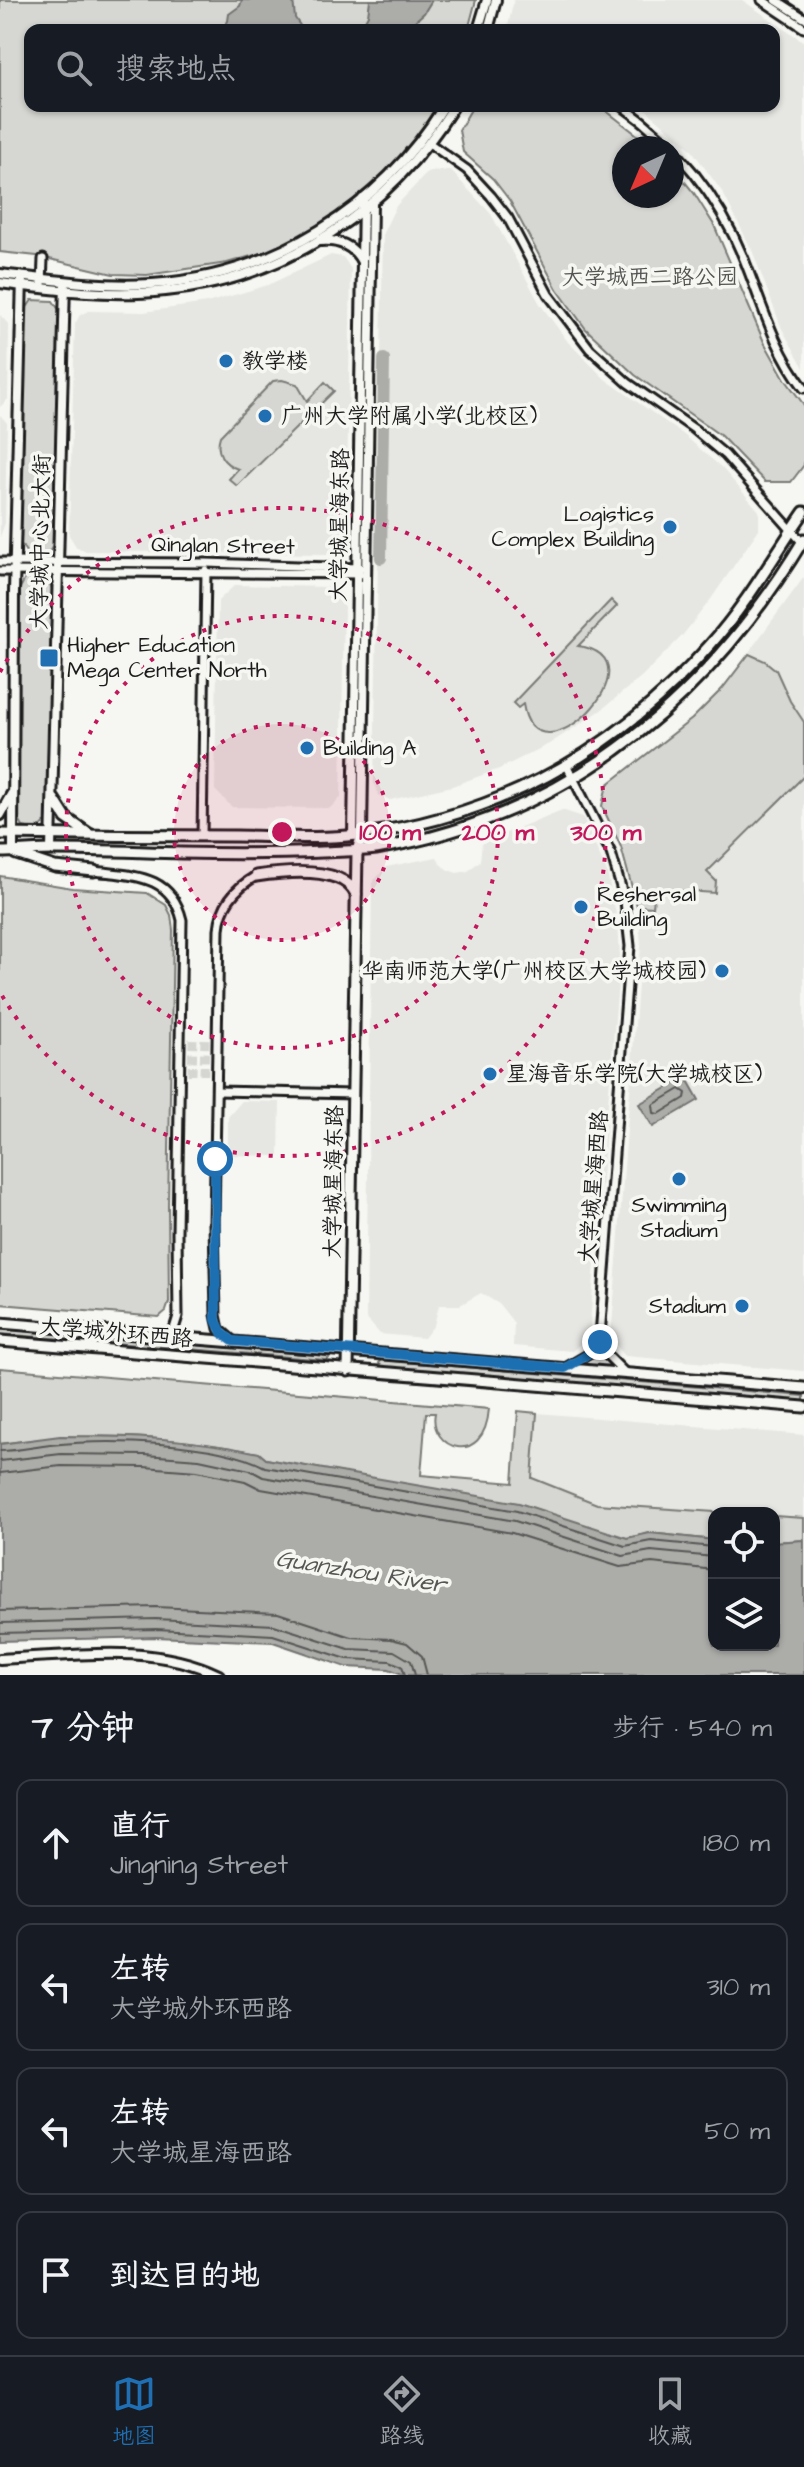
<!DOCTYPE html>
<html lang="zh">
<head>
<meta charset="utf-8">
<style>
	:root { --surface:#171b24; --page:#20242c; --text:#f1f3f6; --muted:#9ea1a6; --line:#363941; --accent:#1f6fb2 }
	body { margin:0; font-family:"Architects Daughter","LXGW WenKai TC",sans-serif; background:var(--page); color:var(--text) }
	.controls { position:absolute; right:24px; bottom:24px; display:grid; overflow:hidden; border-radius:16px; box-shadow:0 2px 6px #0004 }
	.controls button { width:72px; height:72px; display:grid; place-items:center; padding:0; border:0; border-bottom:2px solid var(--line); background:var(--surface); color:var(--text); font:40px sans-serif }
	.compass { position:absolute; left:612px; top:136px; width:72px; height:72px; border-radius:50%; background:var(--surface); box-shadow:0 2px 6px #0004; rotate:224deg }
	.stop { position:absolute; width:24px; height:24px; margin:-18px; border:6px solid #1f6fb2; border-radius:50%; background:#fff }
	.stop.end { background:#1f6fb2; border-color:#fff; box-shadow:0 2px 8px #0008 }
	.list { margin:0; padding:0; list-style:none }
	h2 { display:flex; justify-content:space-between; align-items:center; height:104px; margin:0; padding:0 32px; font-size:34px }
	h2 small { font-size:26px; font-weight:400; color:var(--muted) }
	.list li { display:grid; grid-template-columns:52px 1fr auto; gap:24px; align-items:center; box-sizing:border-box; height:128px; margin:0 16px 16px; padding:0 16px; border:2px solid var(--line); border-radius:16px }
	.list b { display:block; font-size:30px; white-space:nowrap }
	.list p { margin:0; font-size:26px; white-space:nowrap; color:var(--muted) }
	.list em { font-size:26px; font-style:normal; color:var(--muted) }
	.icon { flex:none; width:44px; height:44px; fill:none; stroke:currentColor; stroke-width:2; stroke-linecap:round; stroke-linejoin:round }
	.map { position:relative; flex:none; width:804px; height:1675px; overflow:hidden }
	.search { position:absolute; background:var(--surface); box-shadow:0 2px 6px #0004; left:24px; right:24px; top:24px; height:88px; display:flex; align-items:center; gap:20px; box-sizing:border-box; padding:0 28px; border-radius:16px; color:var(--muted); font-size:30px }
	.sheet { height:680px; background:var(--surface) }
	nav { display:flex; justify-content:space-around; align-items:center; box-sizing:border-box; height:112px; border-top:2px solid var(--line); background:var(--surface); font-size:22px; color:var(--muted) }
	nav a { display:grid; justify-items:center; gap:4px }
	nav .on { color:var(--accent) }
	.map>svg:first-child { display:block }
	.built { fill:#e6e6e2 }
	.green { fill:#d6d6d2; stroke:#797977; stroke-width:2 }
	.water { fill:#acaca9; stroke:#727271; stroke-width:2 }
	.lines { fill:none; stroke-linecap:round; stroke-linejoin:round }
	.shore { stroke:#565654; stroke-width:2 }
	.river { stroke:#acaca9; stroke-width:12 }
	.primary-tunnel { stroke:#d5d5d2; stroke-width:9; stroke-dasharray:9 4.5; stroke-linecap:butt }
	.tertiary-casing { stroke:#1c1c1c; stroke-width:13 }
	.secondary-casing { stroke:#1c1c1c; stroke-width:14 }
	.primary-casing { stroke:#1c1c1c; stroke-width:15 }
	.tertiary { stroke:#f6f6f2; stroke-width:7 }
	.secondary { stroke:#f6f6f2; stroke-width:8 }
	.primary { stroke:#f6f6f2; stroke-width:9 }
	.route { stroke:#1f6fb2; stroke-width:10 }
	.ring { fill:none; stroke:#c2185b; stroke-width:4; stroke-dasharray:4 8 }
	.poi-dot { fill:#1f6fb2; stroke:#f6f6f2; stroke-width:3 }
	.labels { text-anchor:middle; dominant-baseline:central; stroke-width:7; stroke-linejoin:round; paint-order:stroke }
	.park-label { font-size:22px; fill:#545453; stroke:#f6f6f2 }
	.poi-label { font-size:22px; fill:#1c1c1c; stroke:#f6f6f2; text-anchor:start }
	.street-label { font-size:22px; fill:#1c1c1c; stroke:#f6f6f2 }
	.water-label { font-size:24px; font-style:italic; fill:#565654; stroke:#f6f6f2 }
	.centre { fill:#c2185b; stroke:#f6f6f2; stroke-width:4 }
	.ring-label { font-size:24px; text-anchor:middle; font-weight:bold; fill:#c2185b; stroke:#f6f6f2; stroke-width:7; stroke-linejoin:round; paint-order:stroke }
</style>
</head>
<body>
<div class="map">
<svg width="804" height="1675" viewBox="0 0 804 1675">
	<rect width="100%" height="100%" fill="#f6f6f2"/>
	<filter id="ink" filterUnits="userSpaceOnUse"><feTurbulence type="fractalNoise" baseFrequency=".0125" numOctaves="2"/><feDisplacementMap in="SourceGraphic" scale="16" xChannelSelector="R" yChannelSelector="G"/><feConvolveMatrix kernelMatrix="1 2 1 2 8 2 1 2 1" color-interpolation-filters="sRGB"/></filter>
	<g filter="url(#ink)">
		<!-- built -->
		<g class="built">
			<path d="M514,0H742L804,42V368L782,329L752,250L723,193L691,149L642,106H774V30H507Z"/>
			<path d="M450,170L491,214L540,304L568,342L605,379L684,435L722,468L759,511V529L711,599L682,636L642,676L600,711L549,744L499,769L452,786L390,800L379,795L374,783L378,559L384,558L387,359L381,358L383,233L396,206L428,172Z"/>
			<path d="M331,255L343,257L351,269L346,539L329,554L85,551L77,548L69,535L75,324L80,315L88,311L144,312L207,303L268,285Z"/>
			<path d="M0,315L9,325L8,399L0,407Z"/>
			<path d="M0,415L7,423L5,523L0,537Z"/>
			<path d="M804,577V1371L625,1356L611,1339L641,946L639,917L630,875L618,839L602,806L607,785L678,732L722,689Z"/>
			<path d="M235,585L328,587L344,603L341,797L330,808L232,807L215,790L218,601Z"/>
			<path d="M562,810L583,817L607,873L618,923L620,956L589,1337L572,1351L513,1346L514,1323L499,1304L481,1293L460,1305H439L434,1325L424,1338L380,1334L366,1318L372,883L386,867L437,857L440,864L448,870L457,873L468,871L480,861L482,843Z"/>
			<path d="M242,1101L280,1102L279,1156L228,1155V1117Z"/>
			<path d="M537,1413L804,1435V1518L774,1516V1513H730L597,1504L531,1478Z"/>
		</g>
		<!-- green -->
		<g class="green">
			<path d="M0,0H476L468,30H30V106H440L417,141L382,179L328,225L279,248L227,263L147,275L113,274L37,256L0,252Z"/>
			<path d="M473,106H600L654,148H624V196H672V166L694,193L714,225L764,342L785,379L804,405V465L791,482H765L721,436L635,375L586,329L557,289L510,201L493,179L463,152L459,130Z"/>
			<path d="M32,300L53,301L59,310L53,545C49,557 39,558 28,555L21,544L26,309Z"/>
			<path d="M282,380L297,384L307,401L325,382L334,391L237,486L229,479L238,469C223,464 215,452 220,436L273,381Z"/>
			<path d="M31,577C41,577 49,578 52,589L48,817C44,828 34,830 23,827L16,815L20,588L25,579Z"/>
			<path d="M611,600L617,606L578,646C666,658 536,790 523,704L518,708L513,703Z"/>
			<path d="M749,654L765,661L776,670L790,701L804,722V776L707,872L716,881L715,893L655,889L653,907L637,906L621,847L602,806L607,785L692,719L722,689Z"/>
			<path d="M0,876L72,888L147,893L166,905L171,915L173,930L168,1206L169,1302L166,1311L159,1317L0,1304Z"/>
			<path d="M0,1328L328,1356L329,1358L327,1360L0,1334Z"/>
			<path d="M382,1360L804,1396V1402L381,1367L379,1363Z"/>
			<path d="M0,1368L489,1409C484,1470 428,1448 435,1413H426L421,1475L513,1483L518,1411L537,1413L532,1478L597,1504L730,1513H714V1540L650,1533L627,1538L371,1478L266,1459L258,1453C170,1435 89,1431 0,1444Z"/>
			<path d="M774,1516L804,1518V1540L774,1542Z"/>
		</g>
		<!-- water -->
		<g class="water">
			<path d="M242,0H293L295,18L303,30H222L228,21L229,14L240,6Z"/>
			<path d="M370,0H432L424,13L405,30H360L368,15Z"/>
			<path d="M686,1077L699,1100L653,1127L639,1104Z"/>
			<path d="M60,1436C132,1436 188,1438 259,1453L266,1459L519,1503L627,1538L650,1533L714,1540V1645H774V1542L804,1540V1675H405L389,1669L346,1667L273,1642L156,1637L0,1641V1444Z"/>
		</g>
		<g class="lines">
			<!-- shore -->
			<g class="shore">
				<path d="M680,1089L686,1093L685,1098L659,1114L654,1113L653,1105Z"/>
				<path d="M0,1451C17,1451 33,1447 50,1445C107,1439 215,1441 265,1467L517,1511L625,1546L651,1541L714,1547"/>
				<path d="M0,1461L61,1454L145,1455L199,1459L250,1470L263,1477L515,1521L623,1556L651,1551L714,1557"/>
				<path d="M0,1473L61,1466L144,1467L197,1471L245,1481L261,1489L512,1533L620,1567L652,1563L714,1570"/>
				<path d="M0,1611L156,1607L278,1613L351,1637L391,1639L407,1643L422,1656L427,1675"/>
				<path d="M0,1623L156,1619L274,1625L349,1649L394,1651L411,1661L415,1675"/>
				<path d="M0,1633L156,1629L273,1635L347,1659L390,1661L402,1666L405,1675"/>
			</g>
			<!-- river -->
			<path class="river" d="M381,558L384,359"/>
			<!-- primary-tunnel -->
			<g class="primary-tunnel">
				<path d="M192,1075L193,1037"/>
				<path d="M204,1075L205,1037"/>
			</g>
			<!-- tertiary casing -->
			<g class="tertiary-casing">
				<g id="tertiary">
					<path d="M762,0L804,28"/>
					<path d="M776,0L804,18"/>
					<path d="M622,106C678,145 718,196 744,259C762,304 774,349 804,388"/>
					<path d="M429,143L467,170L491,196L508,218L548,294L590,349L628,383L694,429L725,455L802,542"/>
					<path d="M42,285L43,259"/>
					<path d="M0,562L206,563L360,568"/>
					<path d="M0,571L360,574"/>
					<path d="M567,766L611,853L625,901L630,946L600,1336L605,1353L624,1372"/>
					<path d="M202,836L206,570"/>
					<path d="M94,871C133,876 171,874 182,920L177,1233L178,1316L174,1329L167,1336"/>
					<path d="M217,1091L353,1094"/>
					<path d="M234,1342L219,1329L216,1315L214,1224L219,929C221,906 235,888 256,876"/>
					<path d="M565,1368L589,1354L599,1338"/>
				</g>
			</g>
			<!-- secondary casing -->
			<g class="secondary-casing">
				<g id="secondary">
					<path d="M478,30L487,0"/>
					<path d="M488,30L496,0"/>
					<path d="M320,241C338,239 354,246 362,262"/>
					<path d="M0,274C51,280 101,287 152,284C273,276 381,208 444,106"/>
					<path d="M0,283C55,290 110,297 165,291C287,279 390,209 454,106"/>
					<path d="M362,834L372,203"/>
					<path d="M353,835L363,199"/>
					<path d="M51,850L65,282"/>
					<path d="M13,852L14,592L22,277"/>
					<path d="M0,1659C73,1656 151,1642 219,1675"/>
				</g>
			</g>
			<!-- primary casing -->
			<g class="primary-casing">
				<g id="primary">
					<path d="M54,799L66,818L89,834"/>
					<path d="M0,815L12,794"/>
					<path d="M0,834C79,835 157,836 236,836C275,836 317,840 357,835C499,817 615,753 710,645C747,604 773,557 804,512"/>
					<path d="M0,852C18,852 36,850 55,850C97,850 140,852 182,853C229,854 275,854 322,852C340,851 358,851 376,849C568,817 706,702 804,539"/>
					<path d="M16,854L55,867L94,871"/>
					<path d="M256,876C283,872 342,865 356,894"/>
					<path d="M0,1323L804,1388"/>
					<path d="M0,1341L804,1407"/>
					<path d="M348,1371L357,851L362,834"/>
				</g>
			</g>
			<!-- tertiary -->
			<use href="#tertiary" class="tertiary"/>
			<!-- secondary -->
			<use href="#secondary" class="secondary"/>
			<!-- primary -->
			<use href="#primary" class="primary"/>
		</g>
	</g>
	<g class="lines" filter="url(#ink)">
		<!-- route -->
		<path class="route" d="M215,1159L216,1320L222,1333L233,1341L565,1368L589,1354L600,1336V1342"/>
	</g>
	<!-- distance rings -->
	<circle cx="282" cy="832" r="108" fill="#c2185b" fill-opacity=".12"/>
	<g class="ring">
		<circle cx="282" cy="832" r="108"/>
		<circle cx="282" cy="832" r="216"/>
		<path d="M0 672A324 324 0 1 1 0 992"/>
	</g>
	<!-- markers -->
	<g class="poi-dot">
		<circle cx="226" cy="361" r="8"/>
		<circle cx="265" cy="416" r="8"/>
		<circle cx="670" cy="527" r="8"/>
		<rect x="39" y="648" width="20" height="20" rx="4"/>
		<circle cx="307" cy="748" r="8"/>
		<circle cx="581" cy="907" r="8"/>
		<circle cx="722" cy="971" r="8"/>
		<circle cx="490" cy="1074" r="8"/>
		<circle cx="679" cy="1179" r="8"/>
		<circle cx="742" cy="1306" r="8"/>
	</g>
	<g class="labels">
		<!-- park labels -->
		<g class="park-label">
			<text x="650" y="277">大学城西二路公园</text>
		</g>
		<!-- poi labels -->
		<g class="poi-label">
			<text x="242" y="361">教学楼</text>
			<text x="281" y="416">广州大学附属小学(北校区)</text>
			<text x="654" y="514" text-anchor="end">Logistics<tspan x="654" dy="25">Complex Building</tspan></text>
			<text x="67" y="645">Higher Education<tspan x="67" dy="25">Mega Center North</tspan></text>
			<text x="323" y="748">Building A</text>
			<text x="597" y="894">Reshersal<tspan x="597" dy="25">Building</tspan></text>
			<text x="706" y="971" text-anchor="end">华南师范大学(广州校区大学城校园)</text>
			<text x="506" y="1074">星海音乐学院(大学城校区)</text>
			<text x="679" y="1205" text-anchor="middle">Swimming<tspan x="679" dy="25">Stadium</tspan></text>
			<text x="726" y="1306" text-anchor="end">Stadium</text>
		</g>
		<!-- street labels -->
		<g class="street-label">
			<text transform="translate(340 525) rotate(-89)">大学城星海东路</text>
			<text transform="translate(41 542) rotate(-89)">大学城中心北大街</text>
			<text transform="translate(223 546) rotate(1)">Qinglan Street</text>
			<text transform="translate(334 1182) rotate(-89)">大学城星海东路</text>
			<text transform="translate(594 1187) rotate(-85)">大学城星海西路</text>
			<text transform="translate(116 1333) rotate(5)">大学城外环西路</text>
		</g>
		<!-- water labels -->
		<g class="water-label">
			<text transform="translate(361 1572) rotate(9)">Guanzhou River</text>
		</g>
	</g>
	<circle cx="282" cy="832" r="12" class="centre"/>
	<g class="ring-label">
		<text x="390" y="840">100 m</text>
		<text x="498" y="840">200 m</text>
		<text x="606" y="840">300 m</text>
	</g>
</svg>
<div class="controls">
<button><svg class="icon" aria-label="locate" viewBox="0 0 24 24"><circle cx="12" cy="12" r="6"/><path d="M12 2v4M12 18v4M2 12h4M18 12h4"/></svg></button>
<button><svg class="icon" aria-label="layers" viewBox="0 0 24 24"><path d="M12 4l9 5-9 5-9-5zM3 14l9 5 9-5"/></svg></button>
</div>
<svg class="compass" viewBox="-18 -18 36 36"><path d="M0-13l5 13h-10z" fill="#e53935"/><path d="M0 13l5-13h-10z" fill="#9ea1a6"/></svg>
<div class="stop" style="left:215px;top:1159px"></div>
<div class="stop end" style="left:600px;top:1342px"></div>
<div class="search"><svg class="icon" aria-label="search" viewBox="0 0 24 24"><circle cx="10" cy="10" r="6"/><path d="M15 15l6 6"/></svg>搜索地点</div>
</div>
<section class="sheet">
<h2>7 分钟<small>步行 · 540 m</small></h2>
<ul class="list">
<li><svg class="icon" aria-label="ahead" viewBox="0 0 24 24"><path d="M12 20V5M6 11l6-6 6 6"/></svg><div><b>直行</b><p>Jingning Street</p></div><em>180 m</em></li>
<li><svg class="icon" aria-label="left" viewBox="0 0 24 24"><path d="M17 20v-9H6M10 6l-5 5 5 5"/></svg><div><b>左转</b><p>大学城外环西路</p></div><em>310 m</em></li>
<li><svg class="icon" aria-label="left" viewBox="0 0 24 24"><path d="M17 20v-9H6M10 6l-5 5 5 5"/></svg><div><b>左转</b><p>大学城星海西路</p></div><em>50 m</em></li>
<li><svg class="icon" aria-label="arrive" viewBox="0 0 24 24"><path d="M6 21V4h12l-3 4 3 4H6"/></svg><div><b>到达目的地</b></div></li>
</ul>
</section>
<nav>
<a class="on"><svg class="icon" aria-label="map" viewBox="0 0 24 24"><path d="M3 6l6-2 6 2 6-2v14l-6 2-6-2-6 2zM9 4v14M15 6v14"/></svg>地图</a>
<a><svg class="icon" aria-label="directions" viewBox="0 0 24 24"><path d="M12 3l9 9-9 9-9-9zM9 14v-3h6M13 9l2 2-2 2"/></svg>路线</a>
<a><svg class="icon" aria-label="saved" viewBox="0 0 24 24"><path d="M7 4h10v16l-5-4-5 4z"/></svg>收藏</a>
</nav>
</body>
</html>
